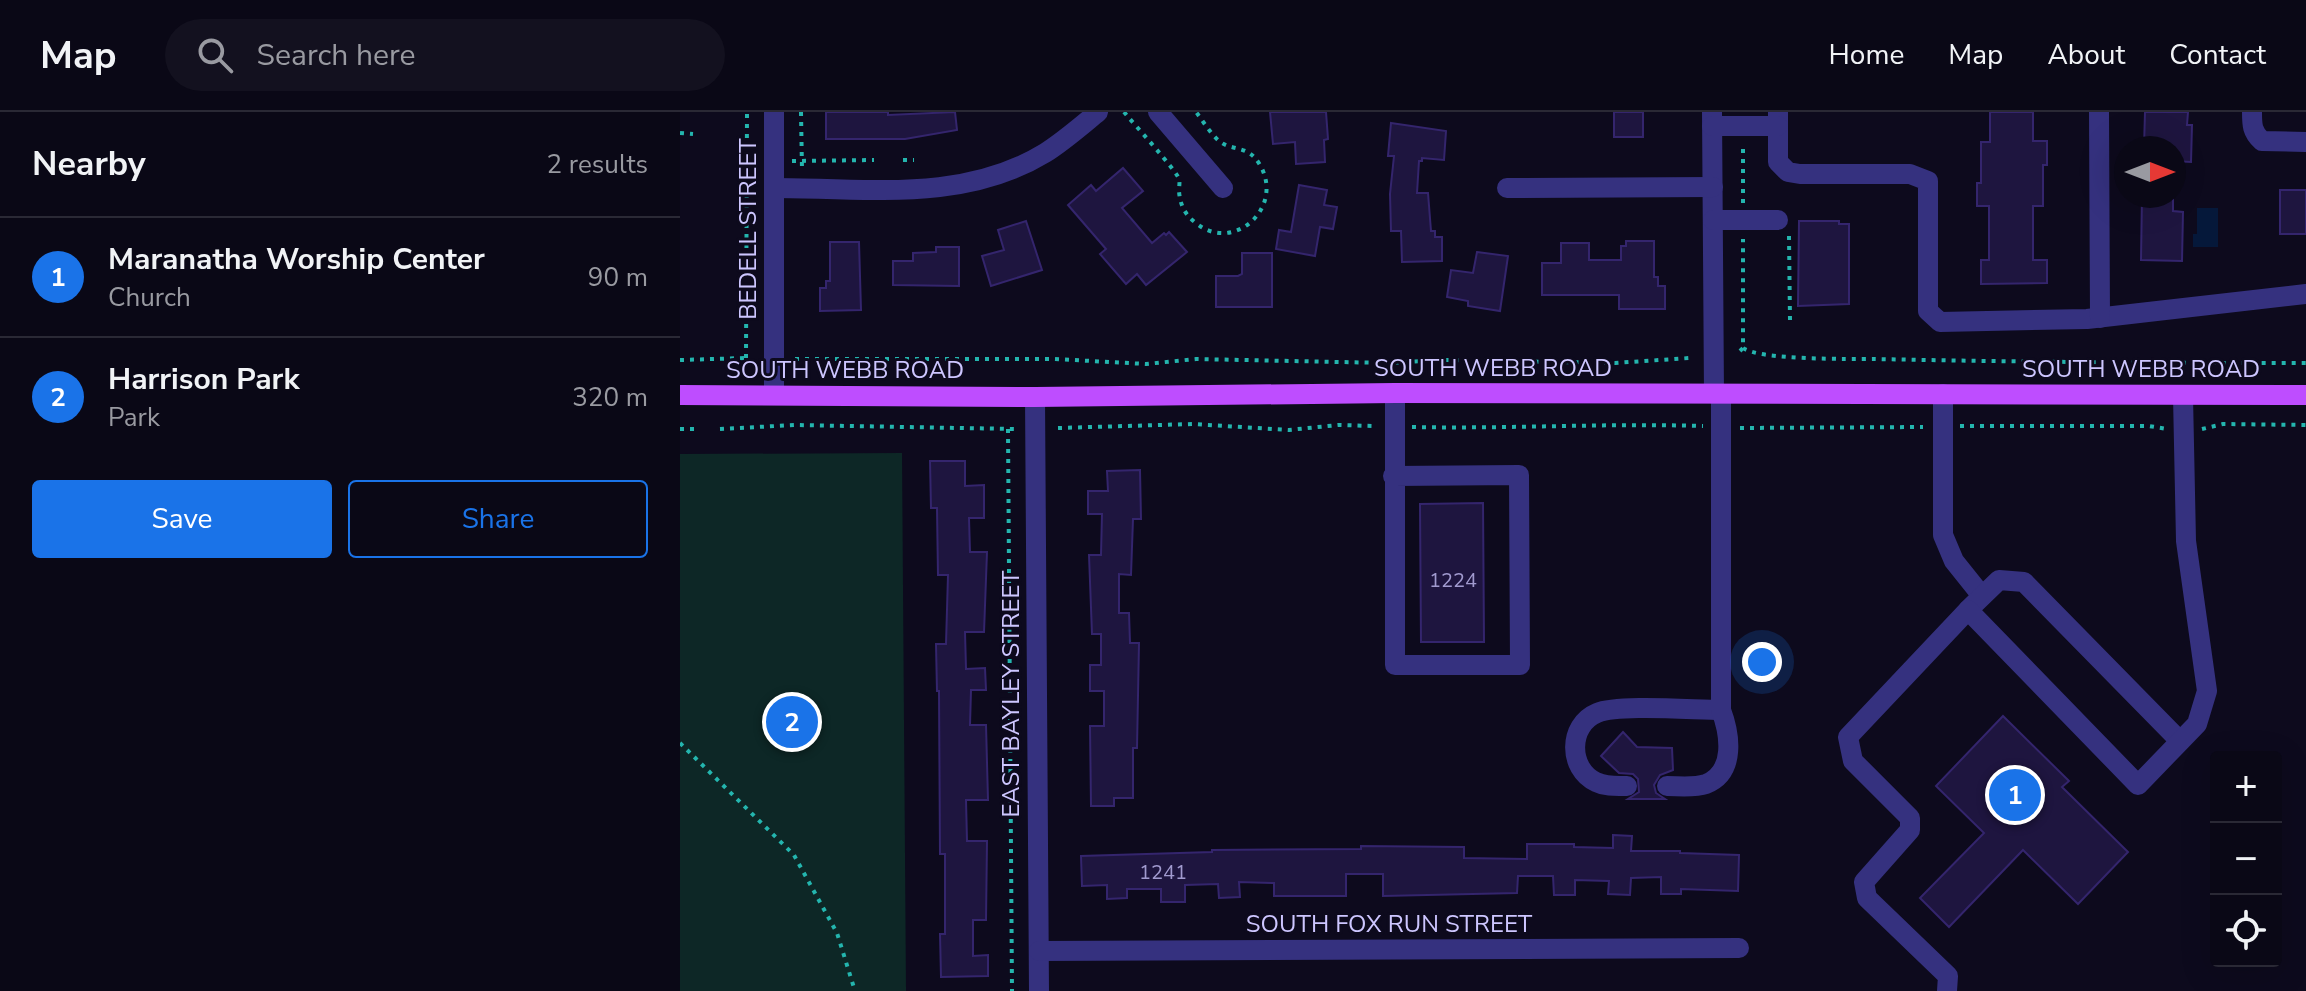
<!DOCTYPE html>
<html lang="en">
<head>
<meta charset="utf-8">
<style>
	:root { --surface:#0a0816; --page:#13111f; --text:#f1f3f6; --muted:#999aa1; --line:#2a2935; --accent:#1a73e8 }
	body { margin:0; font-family:"Nunito Sans",sans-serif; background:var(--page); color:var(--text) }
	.controls { position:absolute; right:24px; bottom:24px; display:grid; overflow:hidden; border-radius:8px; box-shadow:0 8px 32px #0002 }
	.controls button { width:72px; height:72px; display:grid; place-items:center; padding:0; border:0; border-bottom:2px solid var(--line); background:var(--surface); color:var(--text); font:40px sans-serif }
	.compass { position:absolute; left:1434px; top:24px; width:72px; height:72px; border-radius:50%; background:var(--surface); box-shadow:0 8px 32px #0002; rotate:90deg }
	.you { position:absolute; left:1082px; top:550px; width:28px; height:28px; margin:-20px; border:6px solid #fff; border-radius:50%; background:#1a73e8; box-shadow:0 0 0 12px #1a73e833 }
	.badge { display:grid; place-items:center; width:52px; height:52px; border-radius:50%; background:var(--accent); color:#fff; font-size:26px; font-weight:700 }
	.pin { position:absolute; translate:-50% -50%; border:4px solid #fff; box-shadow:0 2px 8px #0006 }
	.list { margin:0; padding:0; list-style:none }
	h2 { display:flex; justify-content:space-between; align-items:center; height:104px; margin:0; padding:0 32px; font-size:34px }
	h2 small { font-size:26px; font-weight:400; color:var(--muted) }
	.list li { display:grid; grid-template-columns:52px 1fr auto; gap:24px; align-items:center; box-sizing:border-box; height:120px; padding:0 32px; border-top:2px solid var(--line) }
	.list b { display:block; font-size:30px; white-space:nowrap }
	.list p { margin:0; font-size:26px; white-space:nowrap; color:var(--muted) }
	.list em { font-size:26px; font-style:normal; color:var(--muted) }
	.actions { display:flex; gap:16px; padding:24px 32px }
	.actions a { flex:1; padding:18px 0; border:2px solid var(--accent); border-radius:8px; text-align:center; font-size:28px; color:var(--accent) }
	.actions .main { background:var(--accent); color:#fff }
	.icon { flex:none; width:44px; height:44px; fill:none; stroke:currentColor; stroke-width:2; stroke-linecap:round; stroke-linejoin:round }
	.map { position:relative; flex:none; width:1626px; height:879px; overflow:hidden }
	header { display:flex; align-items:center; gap:48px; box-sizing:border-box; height:112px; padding:0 40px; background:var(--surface); border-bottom:2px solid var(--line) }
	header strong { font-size:38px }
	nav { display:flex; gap:44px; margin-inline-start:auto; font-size:28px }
	.search { width:560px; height:72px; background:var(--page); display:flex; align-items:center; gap:20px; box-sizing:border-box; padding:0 28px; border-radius:44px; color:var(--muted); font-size:30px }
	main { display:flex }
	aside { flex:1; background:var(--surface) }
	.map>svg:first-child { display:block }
	.green { fill:#0d2726 }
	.water { fill:#05183a }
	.building { fill:#1e153f; stroke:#34256d; stroke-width:2 }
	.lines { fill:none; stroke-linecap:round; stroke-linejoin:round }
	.path { stroke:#24b5ae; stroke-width:4; stroke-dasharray:4 6; stroke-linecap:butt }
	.minor { stroke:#35317f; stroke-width:20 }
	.major { stroke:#be4dff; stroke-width:20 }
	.labels { text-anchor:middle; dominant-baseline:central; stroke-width:6; stroke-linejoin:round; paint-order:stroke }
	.number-label { font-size:20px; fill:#a19acf }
	.street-label { font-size:24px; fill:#cdc6ff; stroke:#0d0a1d }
</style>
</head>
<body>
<header>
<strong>Map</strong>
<div class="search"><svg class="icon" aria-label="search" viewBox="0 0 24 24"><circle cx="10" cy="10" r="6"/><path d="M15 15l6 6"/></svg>Search here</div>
<nav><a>Home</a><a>Map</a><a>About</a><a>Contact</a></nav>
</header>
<main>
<aside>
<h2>Nearby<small>2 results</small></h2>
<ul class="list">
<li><span class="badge">1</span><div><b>Maranatha Worship Center</b><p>Church</p></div><em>90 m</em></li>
<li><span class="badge">2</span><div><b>Harrison Park</b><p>Park</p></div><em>320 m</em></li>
</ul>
<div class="actions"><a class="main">Save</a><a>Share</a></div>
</aside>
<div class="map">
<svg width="1626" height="879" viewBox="0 0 1626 879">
	<rect width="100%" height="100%" fill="#0d0a1d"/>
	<!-- green -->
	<path class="green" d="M222,341L226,879H0V342Z"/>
	<!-- water -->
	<path class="water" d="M1517,96H1538V135H1513V122H1517Z"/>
	<!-- building -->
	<g class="building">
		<path d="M146,0H208V3L275,0L277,18L225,27H146Z"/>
		<path d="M590,0H646L648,27L644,28L645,50L616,52L615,30L593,32Z"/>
		<rect x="934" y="0" width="29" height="25"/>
		<path d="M1310,0H1353V29H1367V53H1363V94H1353V148H1367V171L1301,172V148H1309V94H1297V71H1301V30H1310Z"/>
		<path d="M1465,0H1508L1507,13H1512L1511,50L1494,49V36H1464Z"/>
		<path d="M711,11L766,19L764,48L742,46V49H739L737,81H748L751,119H755V125H762V149L722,150L721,119H711L710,82L714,44H708Z"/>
		<path d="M443,56L463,79L442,96L472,131L484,121L486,123L489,120L507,140L466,173L457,162L446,172L420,142L426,137L388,93L411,73L416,79Z"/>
		<path d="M619,73L647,78L644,93L657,95L653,117L640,115L635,144L596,137L599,118L611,120Z"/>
		<rect x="1600" y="78" width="26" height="44"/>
		<path d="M1462,84H1493V99L1503,100L1502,149L1461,148Z"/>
		<path d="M346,109L362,158L311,174L302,144L324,138L318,118Z"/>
		<path d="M1119,109H1159V112H1169V192L1118,194Z"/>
		<path d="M946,129H974V165H978V174H985V197H939V183H862V151H881V131H909V148H941V134H946Z"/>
		<path d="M150,130H179L181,198L140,199V176H146V169H150Z"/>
		<path d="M256,135H279V174L213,173V149H233V141L256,140Z"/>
		<path d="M797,140L828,144L820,199L788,194V189L767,185L771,158L793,161Z"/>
		<path d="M562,141H592V195H536V164H558L562,162Z"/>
		<path d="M250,349H285V374L304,373V406H289L290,440H307L304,520H285L286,557L305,556L306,578H291L290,613H306L308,688H286L287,729H307L306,808H293V844L308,843V864L261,865L260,822H265V742H260L259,579H257L256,532H266L268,463H258L257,396H251Z"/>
		<path d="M460,358L461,407H453L451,463L439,462V501H449L450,531H459L457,636H453V686H434V694H411L410,614H424V579H410V553H421V522H412L409,443H421L422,402H408V379H428L427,359Z"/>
		<path d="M803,391L804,530H741L740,392Z"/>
		<path d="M1323,604L1389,669L1382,675L1448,740L1398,792L1343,738L1269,815L1240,786L1304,721L1256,674Z"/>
		<path d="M943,620L957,635L992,636L993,658L980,663L974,673L976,681L985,687H948L959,680L958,667L953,662L939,661L921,644Z"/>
		<path d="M933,723L952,724L951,739H1000V741L1059,743L1058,779L1001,777V782H981V765L951,766L950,783L928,782L929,769L895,768V783H874L873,764H838L837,781L703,784V762H666V784H594V771L559,770L560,785L539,786L538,772L505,773V790H481V777H447V786L427,787V773L402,774L401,744L532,740V738L681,737V734L784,735V746L847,747V732H894V735L933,736Z"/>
	</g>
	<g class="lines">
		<!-- path -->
		<g class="path">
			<path d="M121,0L122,58"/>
			<path d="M444,0C452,10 497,59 499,67C500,71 499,75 499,79C500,93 505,103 516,111C553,142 605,96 580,53C568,32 553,40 539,29C530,21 523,9 516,0"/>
			<path d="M0,21L13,22"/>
			<path d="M223,48H234"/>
			<path d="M112,49L194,48"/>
			<path d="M1063,91V32"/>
			<path d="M1109,124L1110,209"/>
			<path d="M1063,236C1079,248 1169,247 1195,247C1338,250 1482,251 1626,251"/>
			<path d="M1060,239L1063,236V127"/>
			<path d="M66,246L67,0"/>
			<path d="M115,247H375L466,252L516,247L707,251L763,248L935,251L1010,246"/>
			<path d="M0,248L66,246"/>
			<path d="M1280,314H1469L1487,317"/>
			<path d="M732,315C829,317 926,311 1023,314"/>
			<path d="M378,316L513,312L609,318L658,313L695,314"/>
			<path d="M1060,316L1243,315"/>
			<path d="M0,317H15"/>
			<path d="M40,317L115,313L335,317"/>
			<path d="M328,317L332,879"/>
			<path d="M1522,317L1543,312L1626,313"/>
			<path d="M0,631L114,743L157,821L175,879"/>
		</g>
		<!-- minor -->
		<g class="minor">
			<path d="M478,0L543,76"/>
			<path d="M1032,0L1034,282"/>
			<path d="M1098,0V50L1108,60L1120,62H1230L1248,69V199L1260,210L1407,207L1626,182"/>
			<path d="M1419,0L1420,206"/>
			<path d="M1572,0C1572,13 1572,20 1582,29L1626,30"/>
			<path d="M1032,14H1098"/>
			<path d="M95,76C187,76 283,91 365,41C384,29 401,14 418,0"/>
			<path d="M827,76L1033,75"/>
			<path d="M1033,108H1098"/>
			<path d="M1263,282V423L1274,449L1302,484"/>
			<path d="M94,283V0"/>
			<path d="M355,285L359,879"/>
			<path d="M713,364L839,363L840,553H715V281"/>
			<path d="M1288,498L1319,468L1344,470L1500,629"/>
			<path d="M947,674C937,674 926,675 916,670C888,657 888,613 917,601C938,592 1014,598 1041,598"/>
			<path d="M987,674C999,674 1014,676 1026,672C1056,660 1050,622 1041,598V282"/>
			<path d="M359,839L1059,836"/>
			<path d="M1267,879L1268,864L1187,786L1184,770L1230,718V706L1173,649L1168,625L1288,498L1458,673L1517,612L1527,579L1506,429L1503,284"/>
		</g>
		<!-- major -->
		<path class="major" d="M0,283L355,285L715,281L1626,283"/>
	</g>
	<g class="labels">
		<!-- number labels -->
		<g class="number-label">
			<text x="773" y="468">1224</text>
			<text x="483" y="760">1241</text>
		</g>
		<!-- street labels -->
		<g class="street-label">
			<text transform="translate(68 117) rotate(-90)">BEDELL STREET</text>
			<text x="813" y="256">SOUTH WEBB ROAD</text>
			<text x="1461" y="257">SOUTH WEBB ROAD</text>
			<text x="165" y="258">SOUTH WEBB ROAD</text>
			<text transform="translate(331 582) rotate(-90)">EAST BAYLEY STREET</text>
			<text x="709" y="812">SOUTH FOX RUN STREET</text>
		</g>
	</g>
</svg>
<div class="controls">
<button>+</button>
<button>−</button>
<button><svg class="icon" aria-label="locate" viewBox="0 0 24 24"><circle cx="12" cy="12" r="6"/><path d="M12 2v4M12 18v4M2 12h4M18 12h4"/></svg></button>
</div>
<svg class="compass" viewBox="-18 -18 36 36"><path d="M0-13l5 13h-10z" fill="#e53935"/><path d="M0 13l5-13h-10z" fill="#999aa1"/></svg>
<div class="you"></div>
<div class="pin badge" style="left:1335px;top:683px">1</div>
<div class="pin badge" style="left:112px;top:610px">2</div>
</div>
</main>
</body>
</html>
